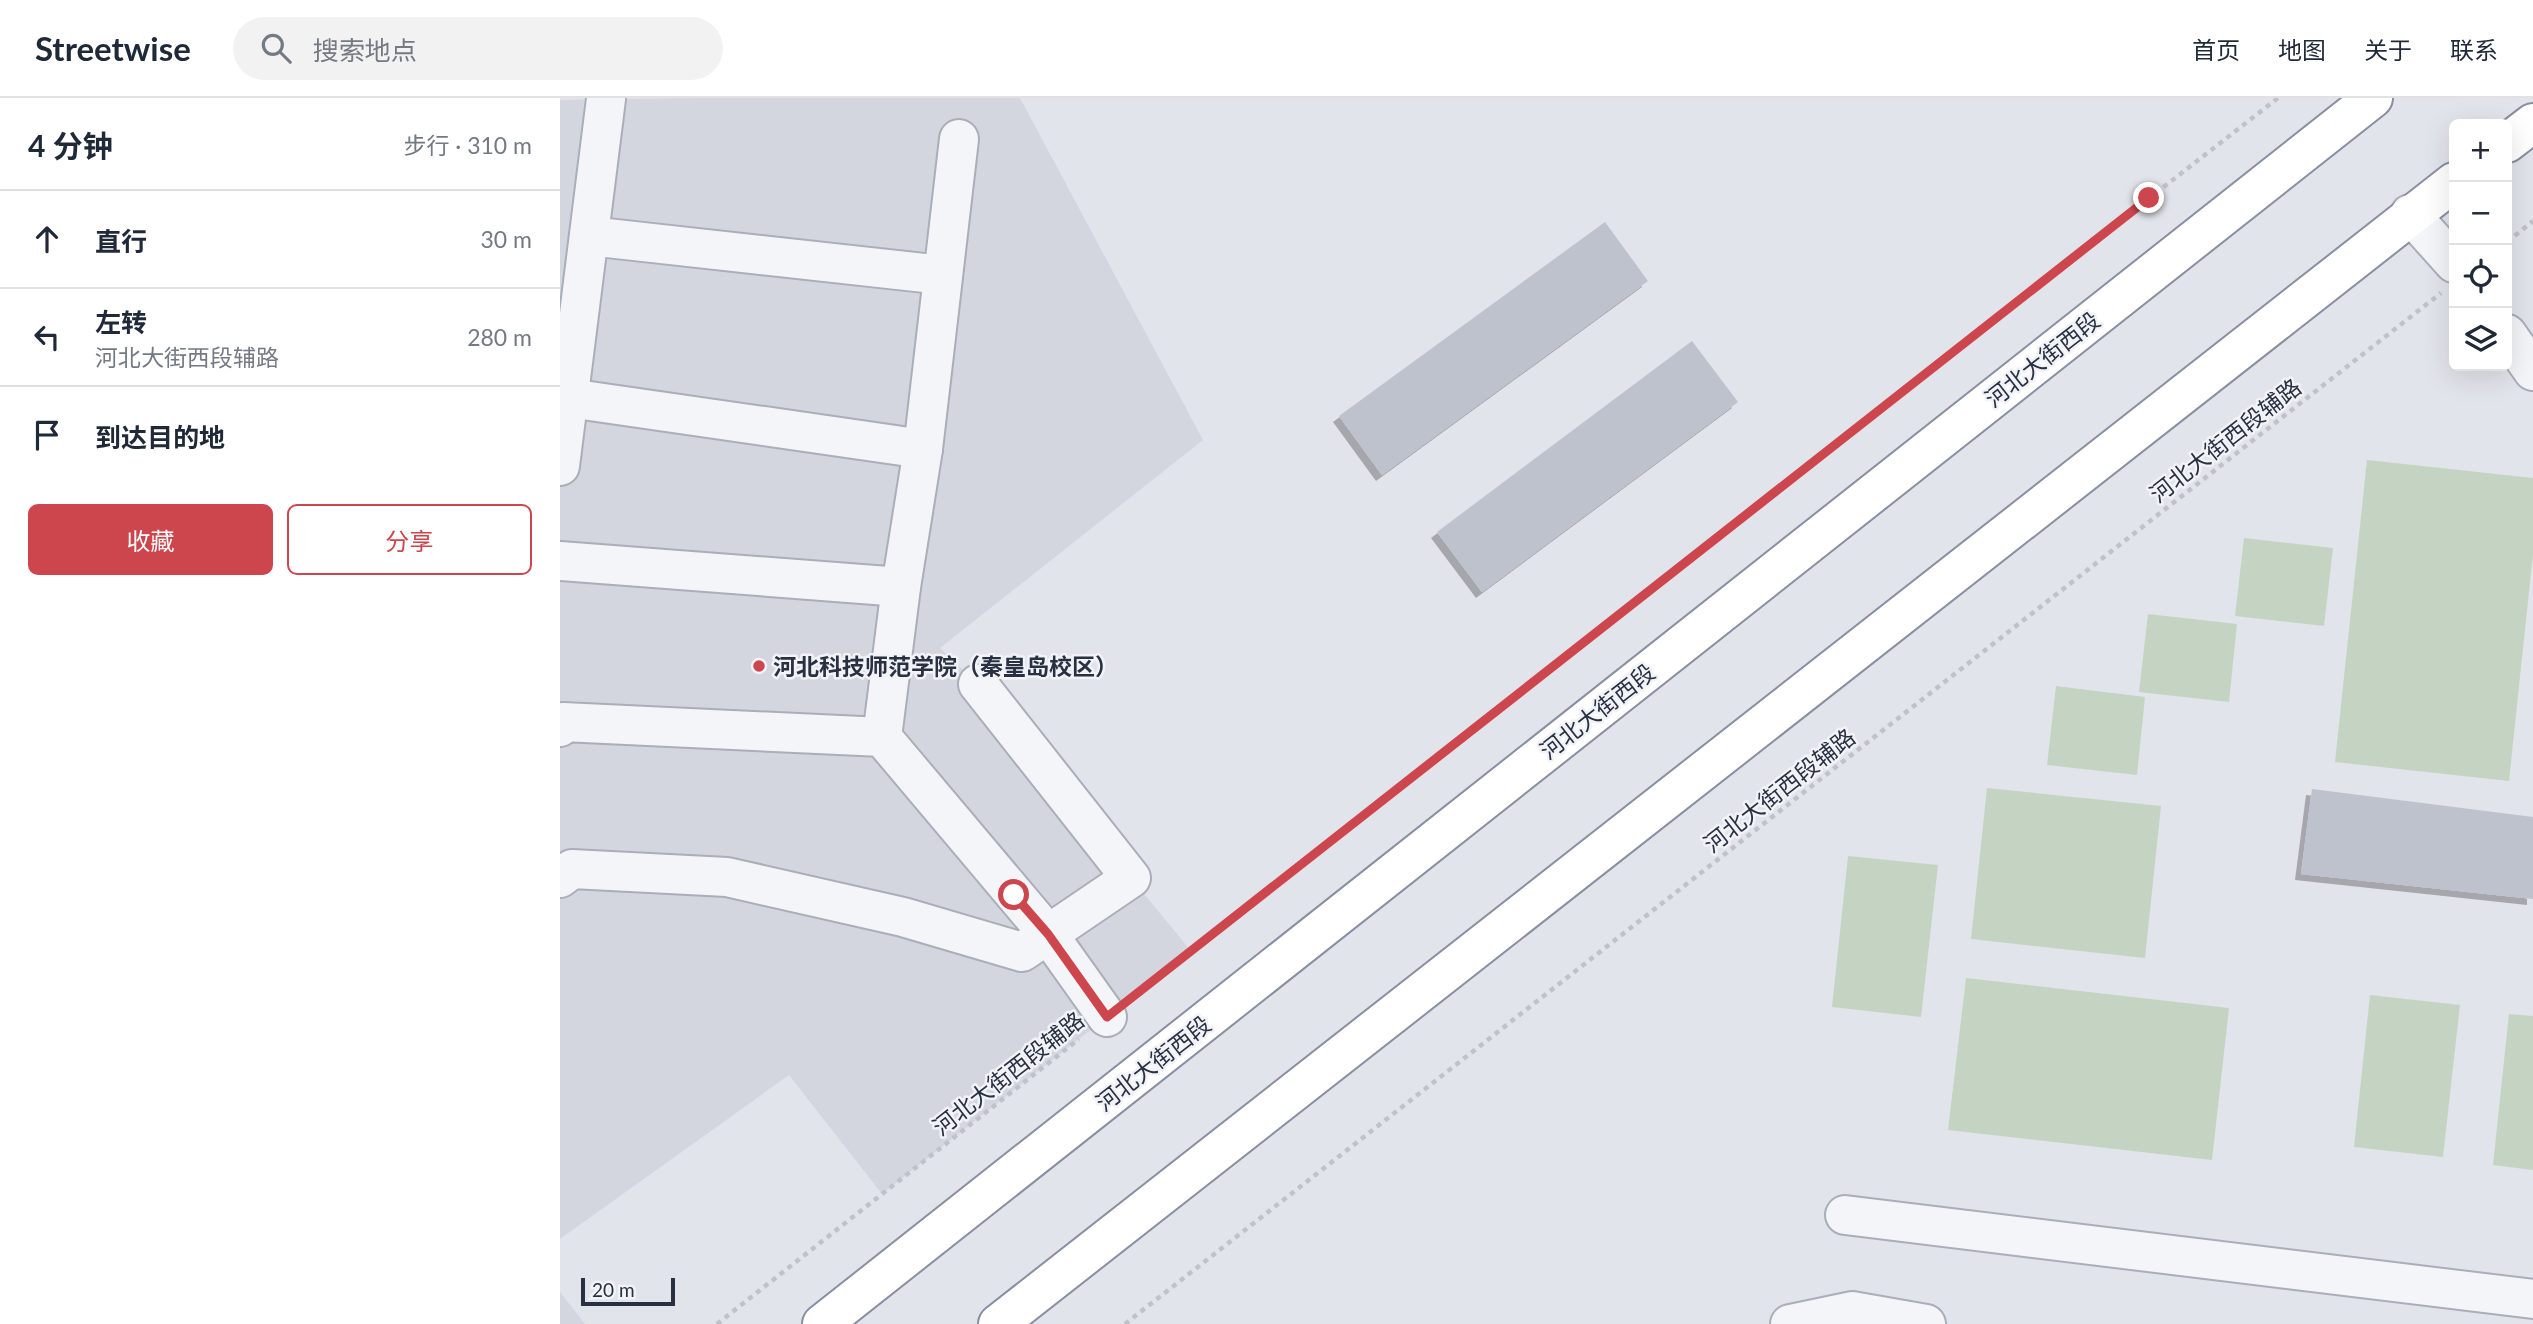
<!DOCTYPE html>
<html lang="zh">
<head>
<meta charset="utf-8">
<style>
	:root { --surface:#fff; --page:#f2f2f3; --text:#1f2937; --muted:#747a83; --line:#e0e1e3; --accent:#ce464d }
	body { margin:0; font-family:Lato,"Noto Sans SC",sans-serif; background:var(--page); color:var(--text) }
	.controls { position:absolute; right:21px; top:21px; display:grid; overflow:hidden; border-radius:10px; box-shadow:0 7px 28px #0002 }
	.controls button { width:63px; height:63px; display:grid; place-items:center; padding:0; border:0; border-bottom:2px solid var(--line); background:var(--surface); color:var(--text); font:35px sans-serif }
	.scale { position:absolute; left:21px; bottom:18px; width:94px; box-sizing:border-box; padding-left:7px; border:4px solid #293042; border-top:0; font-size:19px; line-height:24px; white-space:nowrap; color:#293042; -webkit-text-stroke:5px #f1f3f7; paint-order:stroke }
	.stop { position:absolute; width:21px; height:21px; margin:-16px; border:5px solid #ce464d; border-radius:50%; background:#fff }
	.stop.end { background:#ce464d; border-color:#fff; box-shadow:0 2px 7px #0008 }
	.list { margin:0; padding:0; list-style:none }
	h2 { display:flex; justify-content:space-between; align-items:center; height:91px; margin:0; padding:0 28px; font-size:30px }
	h2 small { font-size:23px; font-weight:400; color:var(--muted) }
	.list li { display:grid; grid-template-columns:46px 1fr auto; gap:21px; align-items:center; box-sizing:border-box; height:98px; padding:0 28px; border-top:2px solid var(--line) }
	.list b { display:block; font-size:26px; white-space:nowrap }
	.list p { margin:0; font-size:23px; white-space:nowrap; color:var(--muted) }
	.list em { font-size:23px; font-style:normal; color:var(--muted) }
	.actions { display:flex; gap:14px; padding:21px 28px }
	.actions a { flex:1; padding:16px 0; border:2px solid var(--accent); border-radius:10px; text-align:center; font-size:24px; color:var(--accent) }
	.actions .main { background:var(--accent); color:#fff }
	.icon { flex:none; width:38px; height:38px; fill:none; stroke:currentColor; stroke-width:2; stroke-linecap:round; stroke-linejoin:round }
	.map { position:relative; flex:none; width:1973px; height:1226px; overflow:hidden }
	header { display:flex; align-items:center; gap:42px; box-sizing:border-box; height:98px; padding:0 35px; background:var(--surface); border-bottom:2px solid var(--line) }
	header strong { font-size:33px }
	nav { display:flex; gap:38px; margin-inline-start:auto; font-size:24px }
	.search { width:490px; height:63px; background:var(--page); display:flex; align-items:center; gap:18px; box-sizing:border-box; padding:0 24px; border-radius:38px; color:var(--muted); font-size:26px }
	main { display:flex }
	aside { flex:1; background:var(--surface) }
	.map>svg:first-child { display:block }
	.built { fill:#d3d6df }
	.grass { fill:#c5d4c2 }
	.building { fill:#bec2cd; filter:url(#shadow) }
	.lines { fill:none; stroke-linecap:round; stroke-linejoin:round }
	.minor-casing { stroke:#aaaeb8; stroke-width:42 }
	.highway-casing { stroke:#888fa0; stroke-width:42 }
	.path { stroke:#bfc2c9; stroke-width:4.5; stroke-dasharray:5 5; stroke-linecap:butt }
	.minor { stroke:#f4f5f8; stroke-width:38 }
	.highway { stroke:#fff; stroke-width:38 }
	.route { stroke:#ce464d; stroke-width:9 }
	.poi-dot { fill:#ce464d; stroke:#f1f3f7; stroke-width:2.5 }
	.labels { text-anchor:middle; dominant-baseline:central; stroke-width:5; stroke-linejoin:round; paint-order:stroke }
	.street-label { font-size:23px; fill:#293042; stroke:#f1f3f7 }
	.poi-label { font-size:23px; font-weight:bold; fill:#293042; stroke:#f1f3f7; text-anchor:start }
</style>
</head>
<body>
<header>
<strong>Streetwise</strong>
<div class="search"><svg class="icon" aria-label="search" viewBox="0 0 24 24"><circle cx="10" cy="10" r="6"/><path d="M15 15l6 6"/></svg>搜索地点</div>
<nav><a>首页</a><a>地图</a><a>关于</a><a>联系</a></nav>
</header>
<main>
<aside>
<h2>4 分钟<small>步行 · 310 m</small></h2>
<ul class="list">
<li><svg class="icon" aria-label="ahead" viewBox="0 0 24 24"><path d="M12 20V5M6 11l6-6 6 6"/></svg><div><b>直行</b></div><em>30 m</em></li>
<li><svg class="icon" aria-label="left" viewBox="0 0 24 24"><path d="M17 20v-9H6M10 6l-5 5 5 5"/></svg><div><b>左转</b><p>河北大街西段辅路</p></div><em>280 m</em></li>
<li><svg class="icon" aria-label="arrive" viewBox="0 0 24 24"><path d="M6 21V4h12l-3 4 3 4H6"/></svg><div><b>到达目的地</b></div></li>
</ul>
<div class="actions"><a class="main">收藏</a><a>分享</a></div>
</aside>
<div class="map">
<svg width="1973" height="1226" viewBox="0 0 1973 1226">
	<defs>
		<filter id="shadow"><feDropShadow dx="-6" dy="6" stdDeviation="0" flood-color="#0004"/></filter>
	</defs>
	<rect width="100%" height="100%" fill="#e1e4ea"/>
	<!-- built -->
	<g class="built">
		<path d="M142,0H460L643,342L380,550L418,586L571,780L631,853L322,1096L229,977L0,1141V2Z"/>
		<path d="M0,1194L25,1226H0Z"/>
	</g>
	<!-- grass -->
	<g class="grass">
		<path d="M1807,362L1973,380V456L1949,683L1775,664Z"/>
		<path d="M1684,440L1773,450L1764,528L1675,518Z"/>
		<path d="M1588,516L1677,526L1669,604L1579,594Z"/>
		<path d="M1496,588L1585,599L1577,677L1487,667Z"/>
		<path d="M1427,690L1601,708L1585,860L1411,841Z"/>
		<path d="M1288,758L1378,767L1361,919L1272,909Z"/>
		<path d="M1406,880L1669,910L1652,1062L1388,1032Z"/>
		<path d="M1810,897L1900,907L1883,1059L1794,1049Z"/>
		<path d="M1949,916L1973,918V1072L1933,1067Z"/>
	</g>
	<!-- building -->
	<g class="building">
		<path d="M1045,124L1088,183L822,377L779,318Z"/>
		<path d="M1132,243L1178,304L922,494L877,434Z"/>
		<path d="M1752,691L1973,719V801L1741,776Z"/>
	</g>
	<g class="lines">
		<!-- minor casing -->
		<g class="minor-casing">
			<g id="minor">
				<path d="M1850,116L1894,165"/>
				<path d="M29,138L383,177"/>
				<path d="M1947,236L1973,273"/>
				<path d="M9,300L363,351"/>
				<path d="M0,368L46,1"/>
				<path d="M0,463L341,489"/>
				<path d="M0,629L3,624L322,639L488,836L547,919"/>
				<path d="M322,639L341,489L363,351L399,41"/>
				<path d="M0,780L12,771L167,779L343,819L462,854L571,780L418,586"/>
				<path d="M1285,1117L1973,1201"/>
				<path d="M1230,1226L1292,1213L1366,1226"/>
			</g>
		</g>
		<!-- highway casing -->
		<g class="highway-casing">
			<g id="highway">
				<path d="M1947,45L1973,25"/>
				<path d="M262,1226L1813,0"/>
				<path d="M438,1226L1894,84"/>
			</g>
		</g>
		<!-- path -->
		<g class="path">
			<path d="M1947,144L1973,123"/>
			<path d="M573,898L1267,351L1718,0"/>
			<path d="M157,1226L519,941"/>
			<path d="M565,1226L1881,195"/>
		</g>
		<!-- minor -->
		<use href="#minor" class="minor"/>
		<!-- highway -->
		<use href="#highway" class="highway"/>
	</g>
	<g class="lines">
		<!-- route -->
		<path class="route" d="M454,797L488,836L547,919L1589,100"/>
	</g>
	<!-- markers -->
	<circle class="poi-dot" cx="199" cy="568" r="7"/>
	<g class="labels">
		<!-- street labels -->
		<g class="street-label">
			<text transform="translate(1482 261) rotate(-38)">河北大街西段</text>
			<text transform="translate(1665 342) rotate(-38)">河北大街西段辅路</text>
			<text transform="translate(1037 613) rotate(-38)">河北大街西段</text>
			<text transform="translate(1219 692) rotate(-38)">河北大街西段辅路</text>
			<text transform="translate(593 965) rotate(-38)">河北大街西段</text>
			<text transform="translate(448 975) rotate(-38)">河北大街西段辅路</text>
		</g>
		<!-- poi labels -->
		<g class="poi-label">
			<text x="213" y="568">河北科技师范学院（秦皇岛校区）</text>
		</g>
	</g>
</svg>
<div class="controls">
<button>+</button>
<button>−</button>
<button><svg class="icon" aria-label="locate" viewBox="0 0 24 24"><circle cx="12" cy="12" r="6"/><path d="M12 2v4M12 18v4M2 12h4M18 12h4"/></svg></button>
<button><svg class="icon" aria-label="layers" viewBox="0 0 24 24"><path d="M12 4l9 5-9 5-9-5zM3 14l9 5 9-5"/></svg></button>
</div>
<div class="scale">20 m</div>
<div class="stop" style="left:454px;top:797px"></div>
<div class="stop end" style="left:1589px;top:100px"></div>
</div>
</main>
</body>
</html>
